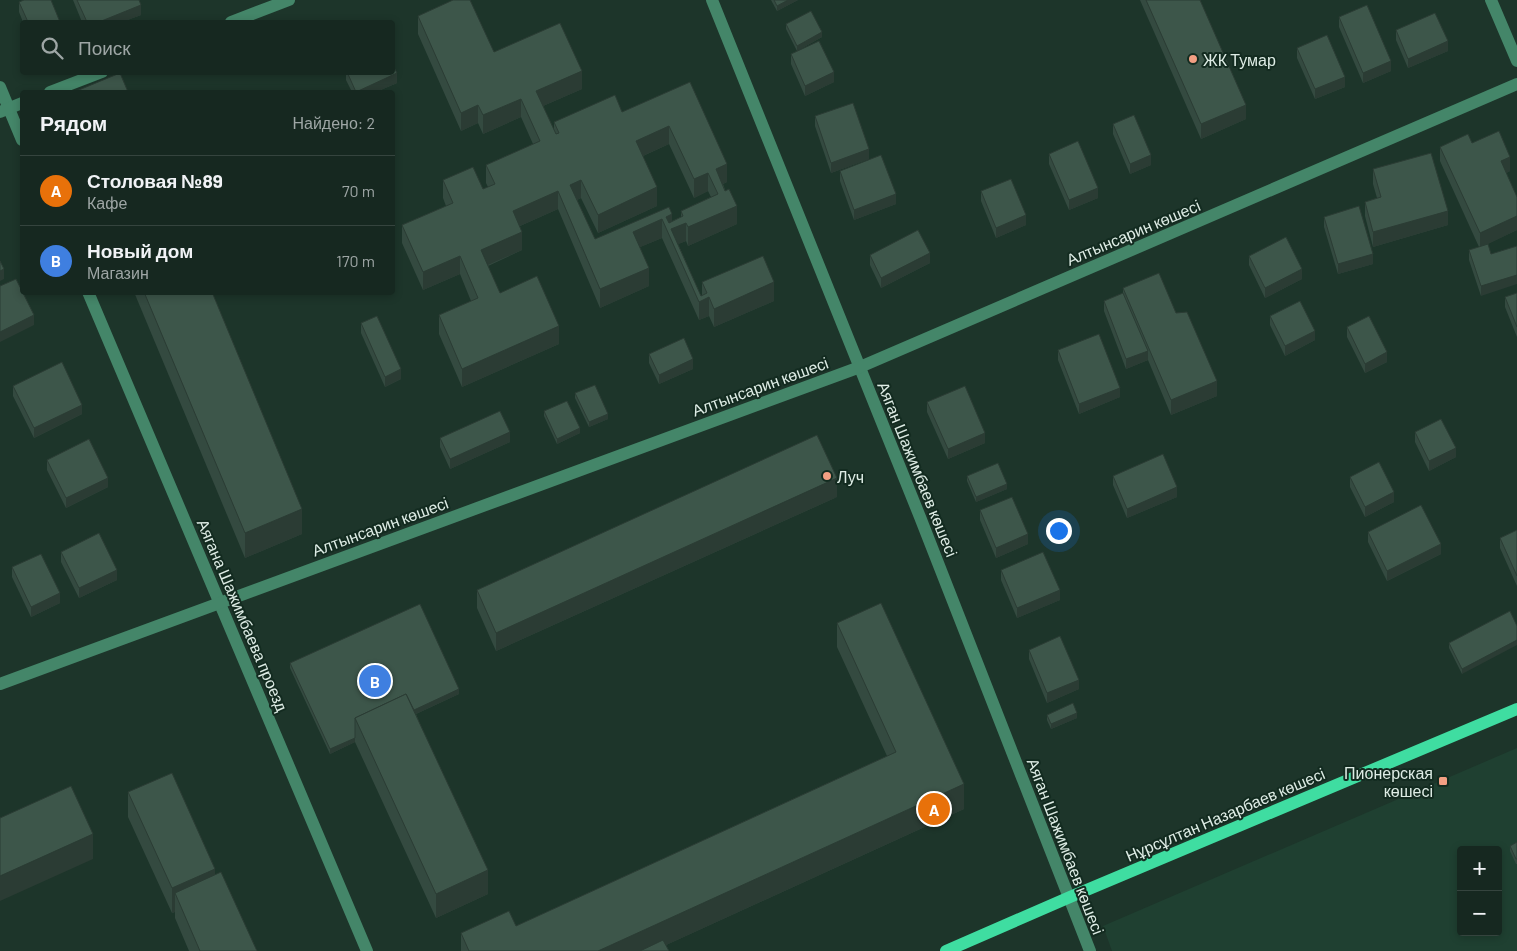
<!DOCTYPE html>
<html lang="ru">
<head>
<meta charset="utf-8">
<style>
	:root { --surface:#162820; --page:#1f3029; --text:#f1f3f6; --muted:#9ea6a5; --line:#35443e; --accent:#d93025 }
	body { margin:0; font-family:Barlow,sans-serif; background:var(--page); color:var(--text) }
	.controls { position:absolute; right:15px; bottom:15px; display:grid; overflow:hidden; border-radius:5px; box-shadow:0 2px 8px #0003 }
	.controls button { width:45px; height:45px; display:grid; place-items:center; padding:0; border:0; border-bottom:1px solid var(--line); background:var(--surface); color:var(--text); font:25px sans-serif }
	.you { position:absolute; left:1058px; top:530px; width:18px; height:18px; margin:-12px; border:4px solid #fff; border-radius:50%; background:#1a73e8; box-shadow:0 0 0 8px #1a73e833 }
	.badge { display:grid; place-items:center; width:32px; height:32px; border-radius:50%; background:var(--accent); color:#fff; font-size:16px; font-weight:700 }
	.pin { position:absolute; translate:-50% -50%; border:2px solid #fff; box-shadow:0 1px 5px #0006 }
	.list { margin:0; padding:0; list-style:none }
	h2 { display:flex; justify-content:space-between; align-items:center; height:65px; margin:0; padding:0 20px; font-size:21px }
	h2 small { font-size:16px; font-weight:400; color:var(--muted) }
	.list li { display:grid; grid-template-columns:32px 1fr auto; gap:15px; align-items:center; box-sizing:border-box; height:70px; padding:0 20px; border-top:1px solid var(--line) }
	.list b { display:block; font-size:19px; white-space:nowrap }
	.list p { margin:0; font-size:16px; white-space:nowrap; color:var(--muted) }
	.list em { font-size:16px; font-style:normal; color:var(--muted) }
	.icon { flex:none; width:28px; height:28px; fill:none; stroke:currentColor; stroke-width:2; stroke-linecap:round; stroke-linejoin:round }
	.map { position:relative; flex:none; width:1517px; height:951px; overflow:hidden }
	.search { position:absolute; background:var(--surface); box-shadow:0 2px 8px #0003; left:20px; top:20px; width:375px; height:55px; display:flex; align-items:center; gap:12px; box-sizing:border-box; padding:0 18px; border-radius:5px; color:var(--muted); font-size:19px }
	.panel { position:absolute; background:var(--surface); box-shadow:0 2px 8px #0003; left:20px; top:90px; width:375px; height:205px; border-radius:5px }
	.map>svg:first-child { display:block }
	.built { fill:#1f4031; fill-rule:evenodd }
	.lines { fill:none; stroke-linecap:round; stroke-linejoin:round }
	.minor { stroke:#448669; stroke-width:12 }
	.major { stroke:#3fdda1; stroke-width:12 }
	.wall { fill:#344a40; fill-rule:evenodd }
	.shaded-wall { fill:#2b3c34 }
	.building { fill:#3d564a; stroke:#2b3c34; fill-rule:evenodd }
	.poi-dot { fill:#f39f83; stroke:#132b20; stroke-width:2 }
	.labels { text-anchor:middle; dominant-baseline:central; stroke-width:4; stroke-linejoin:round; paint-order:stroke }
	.poi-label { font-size:16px; fill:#deece5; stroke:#132b20; text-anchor:start }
	.street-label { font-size:16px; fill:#deece5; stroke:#132b20 }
</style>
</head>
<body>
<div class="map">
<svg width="1517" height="951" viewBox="0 0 1517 951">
	<rect width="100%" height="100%" fill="#1d352a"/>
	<!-- built -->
	<path class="built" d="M1517,748V951H1112L1103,926ZM1461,850H1498V932H1461Z"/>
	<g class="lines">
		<!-- minor -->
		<g class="minor">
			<path d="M712,0L920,517L1090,951"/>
			<path d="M1491,0L1517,61"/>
			<path d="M231,22L289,0"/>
			<path d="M0,87L22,140"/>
			<path d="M50,92L102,72"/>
			<path d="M0,112L22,103"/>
			<path d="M88,292L367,951"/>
			<path d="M0,684L860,367L1517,84"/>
		</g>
		<!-- major -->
		<path class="major" d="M946,951L1070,897L1517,709"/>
	</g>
	<!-- wall -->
	<g class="wall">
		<path d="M73,0H139L141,15L122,22H82Z"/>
		<path d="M771,0H798L777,11Z"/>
		<path d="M1140,0H1200L1246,119L1201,139Z"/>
		<path d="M19,2L60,22H23L19,12Z"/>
		<path d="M418,16L494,52L582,89L543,106L554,131V122L622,112L690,82L727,182L723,184L737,224L688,246L686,241L678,244L701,296H702V282L774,301L714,327L709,316L699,320L662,238L640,247L649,286L600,308L558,209L520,226L522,250L488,266L500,293L559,344L462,387L439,334V315L471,301L460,274L423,290L402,243V225L446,206L443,198V180L483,189L488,187L486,183V165L533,144L521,117L483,134L478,123L461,131L418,34ZM669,144L694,198L708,191L711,197L681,211V217L672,221V214L595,239L577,200L581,198L598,233L657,206L643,156Z"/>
		<path d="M1339,17L1391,71L1363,83L1339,27Z"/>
		<path d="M786,24L822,37L797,51L786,29Z"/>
		<path d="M1396,30L1448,51L1408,68L1396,40Z"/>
		<path d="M1297,48L1345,87L1315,99L1297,58Z"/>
		<path d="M791,54L834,82L805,96L791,64Z"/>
		<path d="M346,72H392L397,83L376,92H352L346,80Z"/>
		<path d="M815,116L869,159L831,173L815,126Z"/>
		<path d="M1113,124L1151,165L1130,174L1113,134Z"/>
		<path d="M1472,143L1510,171L1506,173L1517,230L1487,244L1481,296L1469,260V250L1479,247L1440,161V147Z"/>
		<path d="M1049,154L1098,198L1069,210L1049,164Z"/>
		<path d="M1373,169L1448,225L1373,247L1365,216V202L1377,198L1373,184Z"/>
		<path d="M840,171L896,204L854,220L840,181Z"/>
		<path d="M981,191L1026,225L996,238L981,201Z"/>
		<path d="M1324,217L1373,264L1338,274L1324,227Z"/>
		<path d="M870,255L930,263L881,288L870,265Z"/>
		<path d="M1249,256L1302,279L1265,298L1249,265Z"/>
		<path d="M1123,288L1176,313L1217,396L1171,415L1148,360L1126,369L1104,311V301L1123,293Z"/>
		<path d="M134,292H212L302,534L245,558Z"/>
		<path d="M1517,293V337L1505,307V297Z"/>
		<path d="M1270,316L1315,340L1285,356L1270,325Z"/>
		<path d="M361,323L401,379L385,387L361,333Z"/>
		<path d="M1347,327L1387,362L1365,373L1347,337Z"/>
		<path d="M1058,350L1120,397L1079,414L1058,360Z"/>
		<path d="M649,354L693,369L659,384L649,363Z"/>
		<path d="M13,386L82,414L34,438L13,396Z"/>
		<path d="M575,393L608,419L589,427L575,398Z"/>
		<path d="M927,402L985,443L948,459L927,412Z"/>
		<path d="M544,411L580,433L557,444L544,416Z"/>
		<path d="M1415,432L1456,457L1429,471L1415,442Z"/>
		<path d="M440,438L510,442L450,469L440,447Z"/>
		<path d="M47,460L108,487L66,508L47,470Z"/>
		<path d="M967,476L1007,489L976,502L967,481Z"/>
		<path d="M1113,476L1177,497L1127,518L1113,485Z"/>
		<path d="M1350,477L1394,502L1365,517L1350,487Z"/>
		<path d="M837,497L496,651L477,608V590Z"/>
		<path d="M980,510L1028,544L996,558L980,520Z"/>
		<path d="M1517,530V586L1500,548V538Z"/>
		<path d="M1368,532L1441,554L1387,581L1368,542Z"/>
		<path d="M61,552L117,580L79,598L61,562Z"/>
		<path d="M12,567L60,603L31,617L12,577Z"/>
		<path d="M1001,570L1060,600L1017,618L1001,580Z"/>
		<path d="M1510,611L1462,674L1449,648V643Z"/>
		<path d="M837,623L964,809L666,945L669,951H461V933L516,926L887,756L837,647Z"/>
		<path d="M1029,650L1079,689L1047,703L1029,659Z"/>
		<path d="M290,663L459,694L416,714L488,894L436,918L355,742L330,754L290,668Z"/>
		<path d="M1047,715L1077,718L1051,729L1047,720Z"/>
		<path d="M128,792L215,875L257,951H189L175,918V912L172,913L128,817Z"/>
		<path d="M1517,842V864H1516L1510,851V846Z"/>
	</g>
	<!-- shaded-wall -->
	<g class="shaded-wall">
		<path d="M788,0H798L777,11V6Z"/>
		<path d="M141,5V15L122,22H99Z"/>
		<path d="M822,32V37L797,51V46Z"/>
		<path d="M1448,41V51L1408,68V59Z"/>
		<path d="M1391,61V71L1363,83V73Z"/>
		<path d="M582,71V89L536,109V91Z"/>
		<path d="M834,72V82L805,96V86Z"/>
		<path d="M397,73V83L376,92H356Z"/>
		<path d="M1345,77V87L1315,99V89Z"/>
		<path d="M521,99V117L483,134V115Z"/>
		<path d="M478,105V123L461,131V113Z"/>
		<path d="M1246,105V119L1201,139V124Z"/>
		<path d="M669,126V144L636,159V141Z"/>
		<path d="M869,149V159L831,173V163Z"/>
		<path d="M1151,155V165L1130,174V164Z"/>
		<path d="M1510,157V171L1501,176V161Z"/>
		<path d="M727,164V182L716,187V169Z"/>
		<path d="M708,173V191L694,198V179Z"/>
		<path d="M581,180V198L570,203V185Z"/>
		<path d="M657,187V206L598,233V215Z"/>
		<path d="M1098,188V198L1069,210V200Z"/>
		<path d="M558,191V209L513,229V211Z"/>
		<path d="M896,194V204L854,220V210Z"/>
		<path d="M737,206V224L688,246V227Z"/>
		<path d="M1448,211V225L1373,247V232Z"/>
		<path d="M672,214V228L686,223V241L674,246L666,217Z"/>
		<path d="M1026,215V225L996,238V228Z"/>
		<path d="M1517,216V230L1480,248V233Z"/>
		<path d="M662,219V238L633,250V232Z"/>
		<path d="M522,232V250L481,268V250Z"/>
		<path d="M930,253V263L881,288V278Z"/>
		<path d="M1373,254V264L1338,274V264Z"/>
		<path d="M460,256V274L423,290V272Z"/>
		<path d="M649,268V286L600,308V289Z"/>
		<path d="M4,269V279L0,281V271Z"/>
		<path d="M1302,269V279L1265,298V288Z"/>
		<path d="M1517,275V284L1481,296V286Z"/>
		<path d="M774,282V301L714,327V309Z"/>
		<path d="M709,297V316L699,320V302Z"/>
		<path d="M34,315V325L0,342V332Z"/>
		<path d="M559,326V344L462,387V369Z"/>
		<path d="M1315,331V340L1285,356V346Z"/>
		<path d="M1148,351V360L1126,369V359Z"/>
		<path d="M1387,352V362L1365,373V364Z"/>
		<path d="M693,359V369L659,384V375Z"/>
		<path d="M401,369V379L385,387V377Z"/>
		<path d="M1217,381V396L1171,415V400Z"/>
		<path d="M1120,388V397L1079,414V404Z"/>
		<path d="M82,405V414L34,438V428Z"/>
		<path d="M608,414V419L589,427V422Z"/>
		<path d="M580,428V433L557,444V439Z"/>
		<path d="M510,432V442L450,469V459Z"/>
		<path d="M985,433V443L948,459V449Z"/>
		<path d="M1456,448V457L1429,471V461Z"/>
		<path d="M108,478V487L66,508V498Z"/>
		<path d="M837,478V497L496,651V633Z"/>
		<path d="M1007,484V489L976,502V497Z"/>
		<path d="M1177,487V497L1127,518V509Z"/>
		<path d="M1394,492V502L1365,517V507Z"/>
		<path d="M302,509V534L245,558V533Z"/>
		<path d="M1028,534V544L996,558V548Z"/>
		<path d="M1441,544V554L1387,581V571Z"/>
		<path d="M117,570V580L79,598V588Z"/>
		<path d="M1060,590V600L1017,618V608Z"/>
		<path d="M60,593V603L31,617V607Z"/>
		<path d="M1517,640V645L1462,674V669Z"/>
		<path d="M1079,680V689L1047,703V693Z"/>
		<path d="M459,689V694L364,738L363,734Z"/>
		<path d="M1077,713V718L1051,729V724Z"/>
		<path d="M355,738V742L330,754V749Z"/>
		<path d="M964,784V809L653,951H598Z"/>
		<path d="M93,834V859L0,901V876Z"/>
		<path d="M215,869V893H175V912L172,913V888Z"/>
		<path d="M488,870V894L436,918V894Z"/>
	</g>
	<!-- building -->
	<g class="building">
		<path d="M24,0H51L60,22H28L19,2Z"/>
		<path d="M77,0H139L141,5L99,22H87Z"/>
		<path d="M453,0H470L494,52L560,23L582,71L536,91L556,134L559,133L554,122L615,95L622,112L690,82L727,164L716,169L725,191L729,189L737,206L688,227L686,223L671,229L701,296L707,293L702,282L763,256L774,282L714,309L709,297L699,302L662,219L633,232L649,268L600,289L558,191L513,211L522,232L481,250L500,293L537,276L559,326L462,369L439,315L478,298L460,256L423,272L402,225L453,203L443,180L473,167L483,189L495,184L486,165L540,141L521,99L483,115L478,105L461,113L418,16ZM669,126L694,179L708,173L718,194L681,211L683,216L669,223L666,217L672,214L669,207L595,239L570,185L581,180L598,215L657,187L636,141Z"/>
		<path d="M774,0H788L777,6Z"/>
		<path d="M1146,0H1200L1246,105L1201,124Z"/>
		<path d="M1367,5L1391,61L1363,73L1339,17Z"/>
		<path d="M811,11L822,32L797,46L786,24Z"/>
		<path d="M1435,13L1448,41L1408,59L1396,30Z"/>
		<path d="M1327,35L1345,77L1315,89L1297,48Z"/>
		<path d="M819,41L834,72L805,86L791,54Z"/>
		<path d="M392,64L397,73L356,92L347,72H392Z"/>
		<path d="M120,73L128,92H74Z"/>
		<path d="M853,103L869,149L831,163L815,116Z"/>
		<path d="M1134,115L1151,155L1130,164L1113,124Z"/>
		<path d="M1499,131L1510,157L1501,161L1517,197V216L1480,233L1440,147L1468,134L1472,143Z"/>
		<path d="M1078,141L1098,188L1069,200L1049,154Z"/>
		<path d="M1431,153L1448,211L1373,232L1365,202L1381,197L1373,169Z"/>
		<path d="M881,155L896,194L854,210L840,171Z"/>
		<path d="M1011,179L1026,215L996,228L981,191Z"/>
		<path d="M1359,206L1373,254L1338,264L1324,217Z"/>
		<path d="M918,230L930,253L881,278L870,255Z"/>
		<path d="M1286,237L1302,269L1265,288L1249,256Z"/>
		<path d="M1488,244L1491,254L1517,246V275L1481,286L1469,250Z"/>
		<path d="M0,261L4,269L0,271Z"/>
		<path d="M1159,273L1176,313L1187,312L1217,381L1171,400L1123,288Z"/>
		<path d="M16,279L34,315L0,332V286Z"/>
		<path d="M144,292H212L302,509L245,533Z"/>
		<path d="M1123,293L1148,351L1126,359L1104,301Z"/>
		<path d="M1517,293V327L1505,297Z"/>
		<path d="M1300,301L1315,331L1285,346L1270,316Z"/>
		<path d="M377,316L401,369L385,377L361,323Z"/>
		<path d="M1369,316L1387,352L1365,364L1347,327Z"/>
		<path d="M1099,334L1120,388L1079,404L1058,350Z"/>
		<path d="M684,338L693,359L659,375L649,354Z"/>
		<path d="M62,362L82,405L34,428L13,386Z"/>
		<path d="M595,385L608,414L589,422L575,393Z"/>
		<path d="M965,386L985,433L948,449L927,402Z"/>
		<path d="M567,401L580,428L557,439L544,411Z"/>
		<path d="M500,411L510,432L450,459L440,438Z"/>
		<path d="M1441,419L1456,448L1429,461L1415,432Z"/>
		<path d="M817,435L837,478L496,633L477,590Z"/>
		<path d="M89,439L108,478L66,498L47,460Z"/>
		<path d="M1163,454L1177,487L1127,509L1113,476Z"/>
		<path d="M1379,462L1394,492L1365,507L1350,477Z"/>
		<path d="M998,463L1007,484L976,497L967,476Z"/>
		<path d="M1012,497L1028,534L996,548L980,510Z"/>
		<path d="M1421,505L1441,544L1387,571L1368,532Z"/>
		<path d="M1517,530V576L1500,538Z"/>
		<path d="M99,533L117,570L79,588L61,552Z"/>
		<path d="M1043,552L1060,590L1017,608L1001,570Z"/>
		<path d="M41,554L60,593L31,607L12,567Z"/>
		<path d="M881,603L964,784L598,951H469L461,933L509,911L516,926L896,752L837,623Z"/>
		<path d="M420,604L459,689L414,710L406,694L355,718V738L330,749L290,663Z"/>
		<path d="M1510,611L1517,626V640L1462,669L1449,643Z"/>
		<path d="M1060,636L1079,680L1047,693L1029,650Z"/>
		<path d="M406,694L488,870L436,894L355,718Z"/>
		<path d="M1073,703L1077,713L1051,724L1047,715Z"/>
		<path d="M172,773L215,869L172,888L128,792Z"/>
		<path d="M71,786L93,834L0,876V818Z"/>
		<path d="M1517,842V859H1516L1510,846Z"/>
		<path d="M221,872L257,951H200L175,893Z"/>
		<path d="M663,940L669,951H640Z"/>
	</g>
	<!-- markers -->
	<g class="poi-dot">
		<circle cx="1193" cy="59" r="5"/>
		<circle cx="827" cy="476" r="5"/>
		<rect x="1438" y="776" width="10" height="10" rx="2.5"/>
	</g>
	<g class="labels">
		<!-- poi labels -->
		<g class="poi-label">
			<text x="1203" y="59">ЖК Тумар</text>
			<text x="837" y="476">Луч</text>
			<text x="1433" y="772" text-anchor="end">Пионерская<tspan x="1433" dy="18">көшесі</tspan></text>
		</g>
		<!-- street labels -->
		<g class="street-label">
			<text transform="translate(1133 232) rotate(-23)">Алтынсарин көшесі</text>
			<text transform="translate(760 386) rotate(-20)">Алтынсарин көшесі</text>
			<text transform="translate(918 469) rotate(68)">Аяган Шажимбаев көшесі</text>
			<text transform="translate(380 526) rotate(-20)">Алтынсарин көшесі</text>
			<text transform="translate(243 615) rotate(67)">Аягана Шажимбаева проезд</text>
			<text transform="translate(1225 814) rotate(-23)">Нұрсұлтан Назарбаев көшесі</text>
			<text transform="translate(1066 846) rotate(69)">Аяган Шажимбаев көшесі</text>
		</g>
	</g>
</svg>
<div class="controls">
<button>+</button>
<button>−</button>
</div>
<div class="you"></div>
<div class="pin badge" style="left:934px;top:809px;background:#e8710a">A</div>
<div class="pin badge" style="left:375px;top:681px;background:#3f7fe0">B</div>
<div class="search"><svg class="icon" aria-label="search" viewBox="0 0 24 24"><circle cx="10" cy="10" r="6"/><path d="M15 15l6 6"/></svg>Поиск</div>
<section class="panel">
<h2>Рядом<small>Найдено: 2</small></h2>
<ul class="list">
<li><span class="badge" style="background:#e8710a">A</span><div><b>Столовая №89</b><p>Кафе</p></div><em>70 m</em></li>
<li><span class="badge" style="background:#3f7fe0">B</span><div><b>Новый дом</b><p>Магазин</p></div><em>170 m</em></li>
</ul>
</section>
</div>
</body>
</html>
